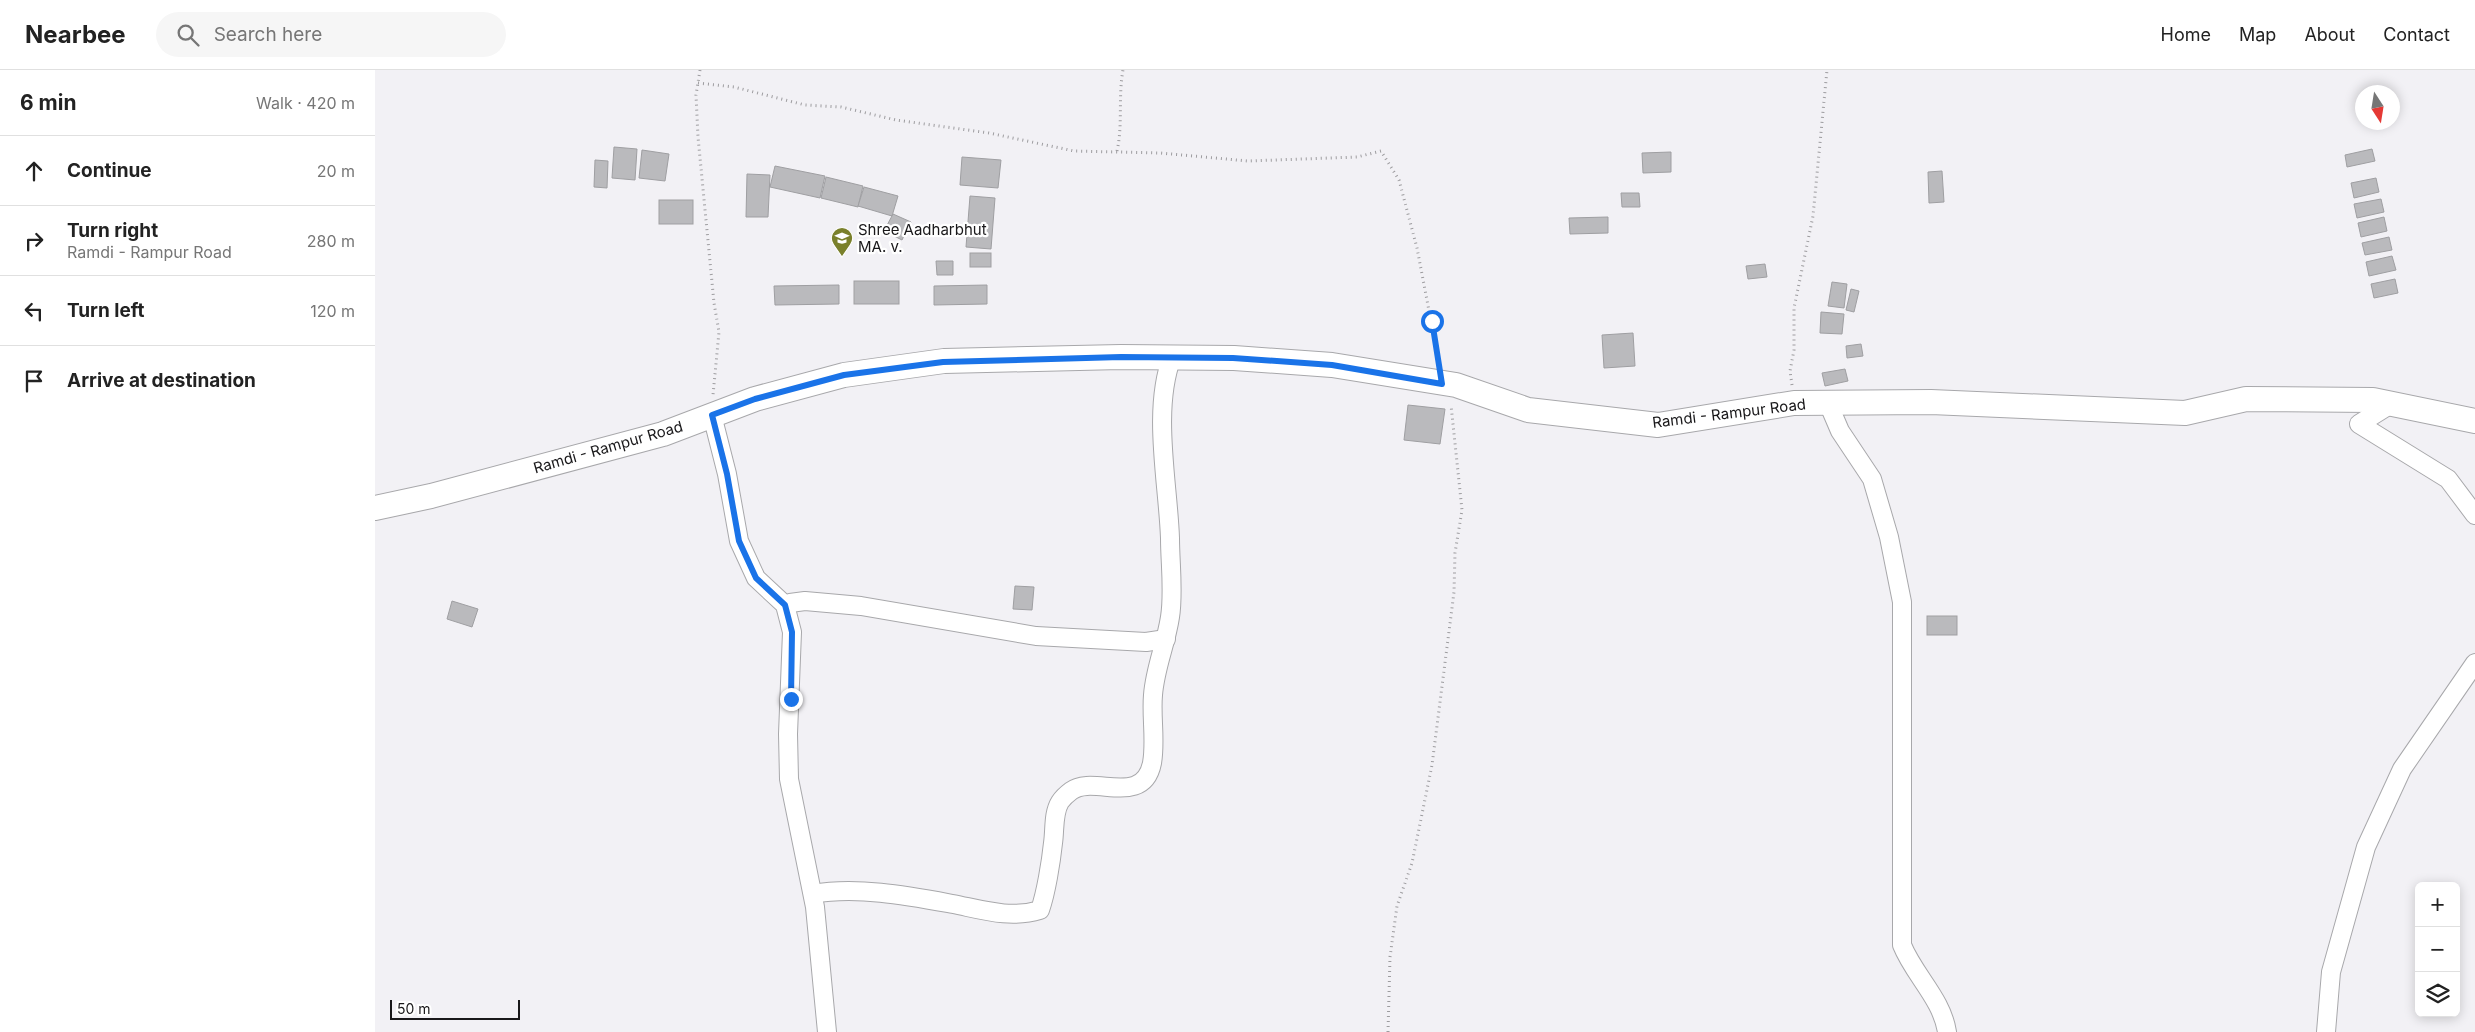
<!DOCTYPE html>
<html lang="en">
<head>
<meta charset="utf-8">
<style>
	:root { --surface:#fff; --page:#f6f6f6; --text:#222; --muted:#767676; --line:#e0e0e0 }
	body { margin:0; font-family:Inter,sans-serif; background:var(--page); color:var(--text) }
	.controls { position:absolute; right:15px; bottom:15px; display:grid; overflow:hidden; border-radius:8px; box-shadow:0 2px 12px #0003 }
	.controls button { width:45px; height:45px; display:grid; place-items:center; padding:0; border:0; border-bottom:1px solid var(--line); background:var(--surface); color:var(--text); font:25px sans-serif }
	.compass { position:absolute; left:1980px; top:15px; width:45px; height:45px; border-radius:50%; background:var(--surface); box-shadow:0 2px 12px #0003; rotate:168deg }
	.scale { position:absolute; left:15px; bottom:12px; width:130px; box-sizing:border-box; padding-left:5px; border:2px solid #19181a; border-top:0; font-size:14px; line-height:18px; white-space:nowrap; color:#19181a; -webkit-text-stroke:4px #fff; paint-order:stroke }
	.stop { position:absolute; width:15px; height:15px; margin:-11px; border:4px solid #1a73e8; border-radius:50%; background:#fff }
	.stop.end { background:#1a73e8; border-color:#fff; box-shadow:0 1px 5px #0008 }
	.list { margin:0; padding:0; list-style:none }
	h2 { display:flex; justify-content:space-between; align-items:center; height:65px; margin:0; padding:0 20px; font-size:21px }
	h2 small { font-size:16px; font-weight:400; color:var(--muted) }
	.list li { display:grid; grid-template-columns:32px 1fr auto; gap:15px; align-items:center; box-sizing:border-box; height:70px; padding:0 20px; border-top:1px solid var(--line) }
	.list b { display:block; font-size:19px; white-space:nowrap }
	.list p { margin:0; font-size:16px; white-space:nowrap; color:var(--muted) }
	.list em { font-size:16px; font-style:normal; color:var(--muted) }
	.icon { flex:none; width:28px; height:28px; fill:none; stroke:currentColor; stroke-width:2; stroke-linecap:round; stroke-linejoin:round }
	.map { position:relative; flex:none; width:2100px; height:962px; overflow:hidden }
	header { display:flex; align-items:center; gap:30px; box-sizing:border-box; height:70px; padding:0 25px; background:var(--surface); border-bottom:1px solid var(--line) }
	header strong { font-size:24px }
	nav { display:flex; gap:28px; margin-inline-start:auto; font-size:18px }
	.search { width:350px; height:45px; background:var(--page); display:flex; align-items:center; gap:12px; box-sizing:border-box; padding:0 18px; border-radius:28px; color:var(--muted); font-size:19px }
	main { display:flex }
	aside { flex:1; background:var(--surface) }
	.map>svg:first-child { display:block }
	.building { fill:#bababd; stroke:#9f9fa2 }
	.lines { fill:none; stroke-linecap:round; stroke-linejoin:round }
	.minor-casing { stroke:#a8a8ab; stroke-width:20 }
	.secondary-casing { stroke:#a8a8ab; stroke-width:26 }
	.path { stroke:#9d9c9f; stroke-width:3; stroke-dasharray:1 4; stroke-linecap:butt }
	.minor { stroke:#fff; stroke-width:18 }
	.secondary { stroke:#fff; stroke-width:24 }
	.route { stroke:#1a73e8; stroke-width:6 }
	.labels { text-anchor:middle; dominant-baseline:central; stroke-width:4.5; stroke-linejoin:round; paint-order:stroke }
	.poi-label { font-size:15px; fill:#19181a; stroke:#fff; text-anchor:start }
	.street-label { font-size:15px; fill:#19181a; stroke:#fff }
</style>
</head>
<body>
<header>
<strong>Nearbee</strong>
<div class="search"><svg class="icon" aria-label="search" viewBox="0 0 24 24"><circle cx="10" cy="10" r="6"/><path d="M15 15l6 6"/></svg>Search here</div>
<nav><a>Home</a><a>Map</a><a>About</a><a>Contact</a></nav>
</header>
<main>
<aside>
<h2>6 min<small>Walk · 420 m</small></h2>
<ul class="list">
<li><svg class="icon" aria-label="ahead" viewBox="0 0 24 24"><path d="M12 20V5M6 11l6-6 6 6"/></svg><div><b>Continue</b></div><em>20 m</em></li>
<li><svg class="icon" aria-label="right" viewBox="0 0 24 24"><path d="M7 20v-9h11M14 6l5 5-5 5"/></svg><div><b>Turn right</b><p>Ramdi - Rampur Road</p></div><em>280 m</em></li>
<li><svg class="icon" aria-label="left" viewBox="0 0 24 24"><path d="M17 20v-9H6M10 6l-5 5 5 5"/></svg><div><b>Turn left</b></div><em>120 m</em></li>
<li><svg class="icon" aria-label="arrive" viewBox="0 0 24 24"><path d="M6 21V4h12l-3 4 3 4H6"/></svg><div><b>Arrive at destination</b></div></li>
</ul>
</aside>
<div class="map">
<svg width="2100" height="962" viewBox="0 0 2100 962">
	<rect width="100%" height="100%" fill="#f2f1f5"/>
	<!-- building -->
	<g class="building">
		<path d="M239,77L262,79L260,110L237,108Z"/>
		<path d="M1997,79L2000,91L1972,97L1970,85Z"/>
		<path d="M267,80L294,84L290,111L264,108Z"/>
		<path d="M1296,82V102L1268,103L1267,83Z"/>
		<path d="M587,87L626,90L623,118L585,115Z"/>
		<path d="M220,90L233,91L232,118L219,117Z"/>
		<path d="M400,96L450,106L445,128L395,117Z"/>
		<path d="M1567,101L1569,132L1554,133L1553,102Z"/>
		<path d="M372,104L395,105L393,147H371Z"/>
		<path d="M451,107L488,116L483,137L446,128Z"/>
		<path d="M2001,108L2004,122L1979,128L1976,113Z"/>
		<path d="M489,117L523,126L517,146L483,136Z"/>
		<path d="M1246,123H1264L1265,137H1247Z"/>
		<path d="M595,126L620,128L616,179L591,177Z"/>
		<path d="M2006,129L2009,142L1982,148L1979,134Z"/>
		<rect x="284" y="130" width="34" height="24"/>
		<path d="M518,144L536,152L527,170L509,161Z"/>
		<path d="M1233,147V163L1195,164L1194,148Z"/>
		<path d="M2009,147L2012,161L1986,167L1983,153Z"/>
		<path d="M2014,167L2017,180L1990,185L1987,173Z"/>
		<rect x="595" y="183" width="21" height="14"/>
		<path d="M2017,186L2021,200L1994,206L1991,192Z"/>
		<path d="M561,191H578V205H562Z"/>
		<path d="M1390,194L1392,207L1373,209L1371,196Z"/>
		<path d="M2020,209L2023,223L1999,228L1996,214Z"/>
		<rect x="479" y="211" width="45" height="23"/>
		<path d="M1457,212L1472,214L1469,238L1453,236Z"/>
		<path d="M464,215V234L400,235L399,216Z"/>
		<path d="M612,215V234L559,235V216Z"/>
		<path d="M1476,219L1484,221L1479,242L1471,240Z"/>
		<path d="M1446,242L1469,244L1467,264L1445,263Z"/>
		<path d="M1258,263L1260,296L1229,298L1227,265Z"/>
		<path d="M1486,274L1488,286L1472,288L1471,276Z"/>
		<path d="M1470,299L1473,311L1450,316L1447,303Z"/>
		<path d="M1033,335L1070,339L1065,374L1029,370Z"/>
		<path d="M640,516L659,517L657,540L638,539Z"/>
		<path d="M77,531L103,539L97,557L72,549Z"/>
		<rect x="1552" y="546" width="30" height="19"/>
	</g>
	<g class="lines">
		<!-- minor casing -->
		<g class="minor-casing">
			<g id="minor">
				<path d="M1453,333L1465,361L1497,409L1514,467L1527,532V875C1539,905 1567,929 1572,962"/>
				<path d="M2016,334L1984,354L2073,409L2100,445"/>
				<path d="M337,345L352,404L364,471L381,508L410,535L417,562L413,664L414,709L440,837L452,962"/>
				<path d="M415,533L430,531L486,536L661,566L771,572L791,569"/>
				<path d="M438,824C482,816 534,826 578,834C608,840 635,849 665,840C671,823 676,792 678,773C680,760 678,743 685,732C687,729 692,724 696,721C718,704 768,738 777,693C781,671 776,647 778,625C780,598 791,574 795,547C799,522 795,493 795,468C793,412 777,340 797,287"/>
				<path d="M1951,962L1956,902L1991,777L2027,699L2100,593"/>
			</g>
		</g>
		<!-- secondary casing -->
		<g class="secondary-casing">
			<path id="secondary" d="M0,438L56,426L288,364L380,329L469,305L569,291L746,287L859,288L957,295L1081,315L1153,340L1283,355L1419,333L1556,332L1810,343L1871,329L1998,330L2100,351"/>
		</g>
		<!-- path -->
		<g class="path">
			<path d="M325,0L321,25L323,67L339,233L344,262L338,325"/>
			<path d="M323,13L359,17L430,35L466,37L521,50L614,63L699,81L785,83L873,91L982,87L1006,81L1024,110L1042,178L1064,293"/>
			<path d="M742,81C748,55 743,27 748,0"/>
			<path d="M1417,315L1415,301L1419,280V238L1438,146L1452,0"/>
			<path d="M1013,962L1015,887L1022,836L1037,793L1057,695L1079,522L1080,483L1087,440L1076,335"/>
		</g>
		<!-- minor -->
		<use href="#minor" class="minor"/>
		<!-- secondary -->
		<use href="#secondary" class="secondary"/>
	</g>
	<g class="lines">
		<!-- route -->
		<path class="route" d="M416,629L417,562L410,535L381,508L364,471L352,404L337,345L380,329L469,305L568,292L746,287L858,288L957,295L1067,314L1057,251"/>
	</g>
	<!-- icons -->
	<defs>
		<g id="school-pin" transform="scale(1.125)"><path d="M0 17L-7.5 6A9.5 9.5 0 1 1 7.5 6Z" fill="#7a802b" stroke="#fff"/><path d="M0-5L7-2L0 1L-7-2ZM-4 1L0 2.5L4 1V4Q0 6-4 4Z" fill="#fff"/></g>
	</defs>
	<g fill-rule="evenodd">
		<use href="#school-pin" x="467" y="168"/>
	</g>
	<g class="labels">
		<!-- poi labels -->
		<g class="poi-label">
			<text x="483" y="159">Shree Aadharbhut<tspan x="483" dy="17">MA. v.</tspan></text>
		</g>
		<!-- street labels -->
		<g class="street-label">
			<text transform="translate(1354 343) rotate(-7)">Ramdi - Rampur Road</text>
			<text transform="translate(233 377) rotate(-16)">Ramdi - Rampur Road</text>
		</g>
	</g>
</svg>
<div class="controls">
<button>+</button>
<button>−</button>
<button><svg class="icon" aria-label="layers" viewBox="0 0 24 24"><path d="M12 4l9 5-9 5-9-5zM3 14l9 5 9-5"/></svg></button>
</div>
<svg class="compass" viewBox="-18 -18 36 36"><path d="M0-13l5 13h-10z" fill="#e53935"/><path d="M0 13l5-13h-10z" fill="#767676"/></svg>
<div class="scale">50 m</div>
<div class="stop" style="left:1057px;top:251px"></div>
<div class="stop end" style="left:416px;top:629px"></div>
</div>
</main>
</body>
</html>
